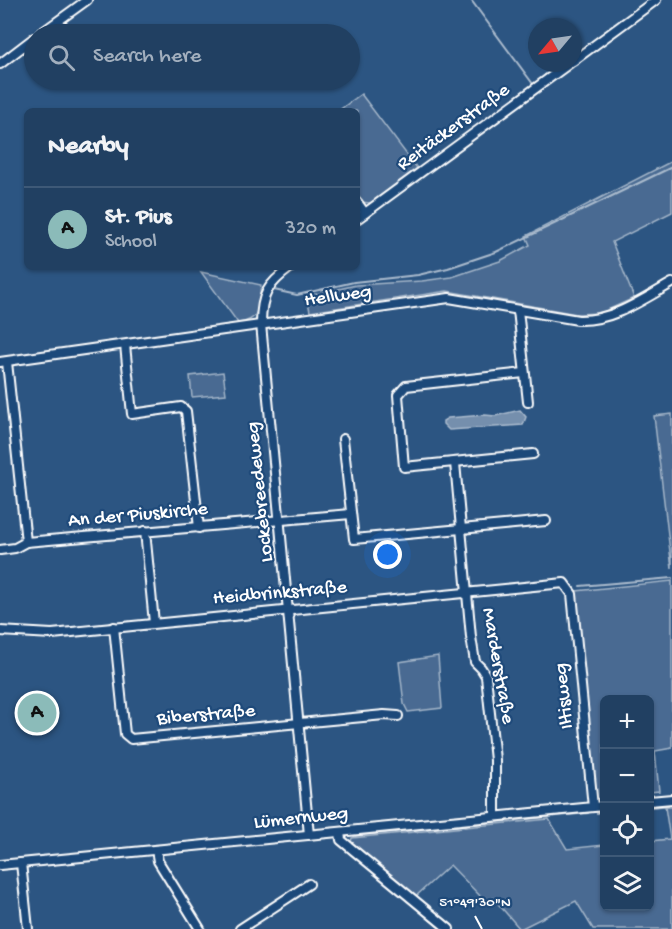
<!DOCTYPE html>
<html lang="en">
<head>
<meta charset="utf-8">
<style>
	:root { --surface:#214062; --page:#2d4b6b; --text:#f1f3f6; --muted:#a2afbe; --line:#3e5977; --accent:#8bbbb9 }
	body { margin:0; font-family:"Gochi Hand",sans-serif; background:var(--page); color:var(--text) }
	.controls { position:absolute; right:18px; bottom:18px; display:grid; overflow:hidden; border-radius:9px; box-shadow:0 2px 4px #0004 }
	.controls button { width:54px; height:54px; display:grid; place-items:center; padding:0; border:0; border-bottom:2px solid var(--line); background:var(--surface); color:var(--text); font:30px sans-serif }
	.compass { position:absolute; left:528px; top:18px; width:54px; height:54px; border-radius:50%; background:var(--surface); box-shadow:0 2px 4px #0004; rotate:241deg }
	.you { position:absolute; left:388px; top:555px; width:21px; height:21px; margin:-15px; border:4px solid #fff; border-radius:50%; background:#1a73e8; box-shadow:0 0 0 9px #1a73e833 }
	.badge { display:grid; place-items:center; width:39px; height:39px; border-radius:50%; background:var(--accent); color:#111; font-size:20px; font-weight:700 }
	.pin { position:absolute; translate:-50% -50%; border:3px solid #fff; box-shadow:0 2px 6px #0006 }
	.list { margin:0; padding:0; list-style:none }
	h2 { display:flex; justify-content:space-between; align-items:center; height:78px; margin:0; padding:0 24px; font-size:26px }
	h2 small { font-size:20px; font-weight:400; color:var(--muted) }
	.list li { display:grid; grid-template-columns:39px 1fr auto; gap:18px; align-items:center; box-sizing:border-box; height:84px; padding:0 24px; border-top:2px solid var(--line) }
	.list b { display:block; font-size:22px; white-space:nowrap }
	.list p { margin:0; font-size:20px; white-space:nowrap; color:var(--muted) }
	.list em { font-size:20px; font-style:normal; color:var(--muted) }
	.icon { flex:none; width:33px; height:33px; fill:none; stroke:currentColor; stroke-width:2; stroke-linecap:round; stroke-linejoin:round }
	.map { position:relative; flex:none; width:672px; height:929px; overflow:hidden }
	.search { position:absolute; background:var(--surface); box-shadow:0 2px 4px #0004; left:24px; top:24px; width:336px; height:66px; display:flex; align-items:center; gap:15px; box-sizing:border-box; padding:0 21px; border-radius:33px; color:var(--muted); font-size:22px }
	.panel { position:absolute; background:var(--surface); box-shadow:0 2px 4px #0004; left:24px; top:108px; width:336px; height:162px; border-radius:9px }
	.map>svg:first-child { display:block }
	.green { fill:#486b92; stroke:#a4b5c8; stroke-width:1.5 }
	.water { fill:#748fad; stroke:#acbcce; stroke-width:1.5 }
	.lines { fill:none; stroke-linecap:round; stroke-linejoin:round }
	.stream { stroke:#acbcce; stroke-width:2 }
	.minor-casing { stroke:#fff; stroke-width:12 }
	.minor { stroke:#1f4a7a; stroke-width:8 }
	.ticks { fill:none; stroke:#fff; stroke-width:2 }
	.labels { text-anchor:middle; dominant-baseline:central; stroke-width:4.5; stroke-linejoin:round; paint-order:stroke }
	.street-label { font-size:20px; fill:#fff; stroke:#1f4a7a }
	.ticks-label { font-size:15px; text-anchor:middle; fill:#fff; stroke:#1f4a7a; stroke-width:4.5; stroke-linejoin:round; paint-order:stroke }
</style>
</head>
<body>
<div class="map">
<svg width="672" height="929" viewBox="0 0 672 929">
	<rect width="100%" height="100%" fill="#2c5582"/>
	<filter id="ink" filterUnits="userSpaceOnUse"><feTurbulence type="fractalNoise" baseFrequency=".0167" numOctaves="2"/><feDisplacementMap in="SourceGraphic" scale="12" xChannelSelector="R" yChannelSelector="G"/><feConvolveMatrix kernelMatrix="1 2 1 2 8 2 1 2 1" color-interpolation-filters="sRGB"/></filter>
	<g filter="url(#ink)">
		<!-- green -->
		<g class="green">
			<path d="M361,94L417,168L370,203L361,202L357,197V111H338Z"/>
			<path d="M672,161V212L612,242L634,298L601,313L577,314L447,291L310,312L307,296L356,285L422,281L452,277L500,261L530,245L526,236Z"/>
			<path d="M201,272L261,285C258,306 262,320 238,323Z"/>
			<path d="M223,372L226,394L192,397L190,376Z"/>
			<path d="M672,414V569L654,416Z"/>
			<path d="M672,581V748L655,751L659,791L650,792V700H604V798L595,799L576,591Z"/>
			<path d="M438,656L442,708L408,712L404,704L399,662Z"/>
			<path d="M665,807H672V929H593L576,901L520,929L493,898L486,902L450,865L415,897L351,842L352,838L549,819L567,849L604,845V906H650V841L670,839Z"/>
		</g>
		<!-- water -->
		<path class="water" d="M520,410L526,417L523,425L449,430L443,424V421L448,418L485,415L495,416Z"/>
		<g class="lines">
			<!-- stream -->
			<g class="stream">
				<path d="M471,0L533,84"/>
				<path d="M573,55L634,11"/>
				<path d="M545,75L562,63"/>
				<path d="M274,290L297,295L354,282L418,275L448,268L496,252L672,167"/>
				<path d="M642,305L672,288"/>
				<path d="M580,586L672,578"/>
				<path d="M650,807L672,805"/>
				<path d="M597,813L604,812"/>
				<path d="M354,836L588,813"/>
				<path d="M391,887L441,929"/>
			</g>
			<!-- minor casing -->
			<g class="minor-casing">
				<g id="minor">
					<path d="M40,34L87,0"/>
					<path d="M573,61L656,0"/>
					<path d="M0,64L34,38"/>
					<path d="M357,202L365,213"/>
					<path d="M357,219L570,63"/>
					<path d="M291,267C268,284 261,294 261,324L309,835"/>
					<path d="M518,310L528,402"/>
					<path d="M125,345L132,414L181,407L186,411L199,528"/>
					<path d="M0,362L449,298L578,320C613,321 642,300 672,283"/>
					<path d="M7,362L26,542"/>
					<path d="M524,373L406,386L398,395L404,467L533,454"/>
					<path d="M343,439L354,539L546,521"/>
					<path d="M455,463L471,637L475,662L481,668L486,676L495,760V816"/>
					<path d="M145,531L154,623"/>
					<path d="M0,550L15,548L26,542L351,514"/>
					<path d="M114,627L125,734L131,739L384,715L398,716"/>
					<path d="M0,631L52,634L564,583L572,594L593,807"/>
					<path d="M650,801L672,799"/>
					<path d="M340,832L341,840L449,929"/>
					<path d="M156,850L158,861L200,929"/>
					<path d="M21,863L28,929"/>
					<path d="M0,865L604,806"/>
					<path d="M240,929L309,884"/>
				</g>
			</g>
			<!-- minor -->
			<use href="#minor" class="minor"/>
		</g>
	</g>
	<!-- ticks -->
	<path class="ticks" d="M475,916L482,929"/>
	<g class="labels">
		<!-- street labels -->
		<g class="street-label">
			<text transform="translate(454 128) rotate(-36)">Reitäckerstraße</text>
			<text transform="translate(338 297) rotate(-8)">Hellweg</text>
			<text transform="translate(261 492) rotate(-96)">Lockebreedeweg</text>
			<text transform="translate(138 516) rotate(-5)">An der Piuskirche</text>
			<text transform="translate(280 594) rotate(-5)">Heidbrinkstraße</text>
			<text transform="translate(497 666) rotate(80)">Marderstraße</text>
			<text transform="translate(565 696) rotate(-96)">Iltisweg</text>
			<text transform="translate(206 716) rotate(-5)">Biberstraße</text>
			<text transform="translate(301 819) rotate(-6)">Lümernweg</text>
		</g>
	</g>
	<g class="ticks-label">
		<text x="475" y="906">51°49'30"N</text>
	</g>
</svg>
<div class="controls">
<button>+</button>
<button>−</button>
<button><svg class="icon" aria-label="locate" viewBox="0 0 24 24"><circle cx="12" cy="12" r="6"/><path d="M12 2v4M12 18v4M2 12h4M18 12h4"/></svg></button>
<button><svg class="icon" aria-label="layers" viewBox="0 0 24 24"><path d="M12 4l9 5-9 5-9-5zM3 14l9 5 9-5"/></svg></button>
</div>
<svg class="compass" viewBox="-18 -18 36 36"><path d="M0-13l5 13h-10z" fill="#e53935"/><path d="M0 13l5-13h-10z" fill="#a2afbe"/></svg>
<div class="you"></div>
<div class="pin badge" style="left:37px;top:713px">A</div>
<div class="search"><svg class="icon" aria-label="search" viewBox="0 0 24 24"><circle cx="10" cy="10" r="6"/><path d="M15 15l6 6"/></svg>Search here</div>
<section class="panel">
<h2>Nearby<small></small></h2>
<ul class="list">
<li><span class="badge">A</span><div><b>St. Pius</b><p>School</p></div><em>320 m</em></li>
</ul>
</section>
</div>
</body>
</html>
